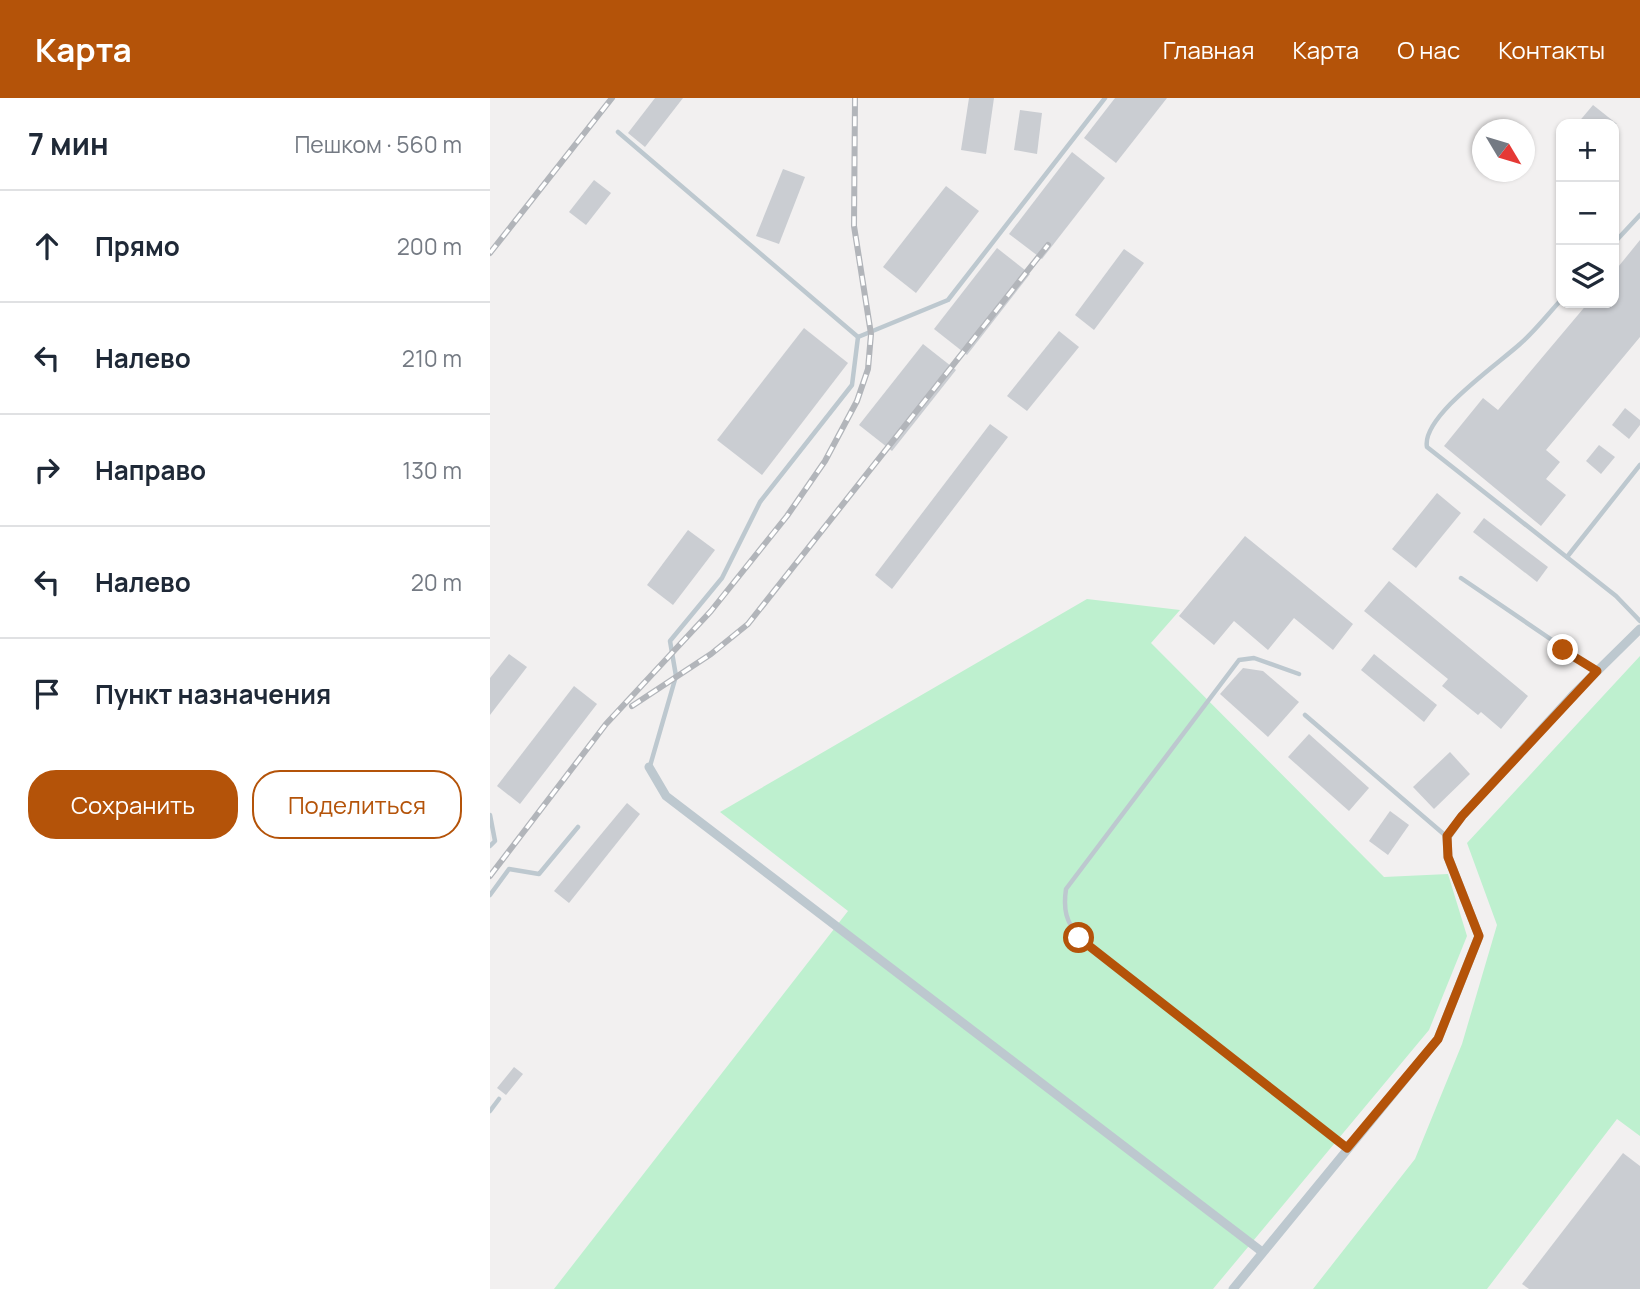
<!DOCTYPE html>
<html lang="ru">
<head>
<meta charset="utf-8">
<style>
	:root { --surface:#fff; --page:#f2f2f3; --text:#1f2937; --muted:#747a83; --line:#e0e1e3; --accent:#b45309 }
	body { margin:0; font-family:Manrope,sans-serif; background:var(--page); color:var(--text) }
	.controls { position:absolute; right:21px; top:21px; display:grid; overflow:hidden; border-radius:14px; box-shadow:0 2px 5px #0004 }
	.controls button { width:63px; height:63px; display:grid; place-items:center; padding:0; border:0; border-bottom:2px solid var(--line); background:var(--surface); color:var(--text); font:35px sans-serif }
	.compass { position:absolute; left:982px; top:21px; width:63px; height:63px; border-radius:50%; background:var(--surface); box-shadow:0 2px 5px #0004; rotate:128deg }
	.stop { position:absolute; width:21px; height:21px; margin:-16px; border:5px solid #b45309; border-radius:50%; background:#fff }
	.stop.end { background:#b45309; border-color:#fff; box-shadow:0 2px 7px #0008 }
	.list { margin:0; padding:0; list-style:none }
	h2 { display:flex; justify-content:space-between; align-items:center; height:91px; margin:0; padding:0 28px; font-size:30px }
	h2 small { font-size:23px; font-weight:400; color:var(--muted) }
	.list li { display:grid; grid-template-columns:46px 1fr auto; gap:21px; align-items:center; box-sizing:border-box; height:112px; padding:0 28px; border-top:2px solid var(--line) }
	.list b { display:block; font-size:26px; white-space:nowrap }
	.list em { font-size:23px; font-style:normal; color:var(--muted) }
	.actions { display:flex; gap:14px; padding:21px 28px }
	.actions a { flex:1; padding:16px 0; border:2px solid var(--accent); border-radius:28px; text-align:center; font-size:24px; color:var(--accent) }
	.actions .main { background:var(--accent); color:#fff }
	.icon { flex:none; width:38px; height:38px; fill:none; stroke:currentColor; stroke-width:2; stroke-linecap:round; stroke-linejoin:round }
	.map { position:relative; flex:none; width:1150px; height:1191px; overflow:hidden }
	header { display:flex; align-items:center; gap:42px; box-sizing:border-box; height:98px; padding:0 35px; background:var(--accent); color:#fff }
	header strong { font-size:33px }
	nav { display:flex; gap:38px; margin-inline-start:auto; font-size:24px }
	main { display:flex }
	aside { flex:1; background:var(--surface) }
	.map>svg:first-child { display:block }
	.green { fill:#bef0cf }
	.building { fill:#cacdd2 }
	.lines { fill:none; stroke-linecap:round; stroke-linejoin:round }
	.service { stroke:#bdc8cf; stroke-width:4.5 }
	.minor { stroke:#bdc8cf; stroke-width:9 }
	.rail-casing { stroke:#b2b5ba; stroke-width:6 }
	.rail { stroke:#fff; stroke-width:3.5; stroke-dasharray:10; stroke-linecap:butt }
	.route { stroke:#b45309; stroke-width:9 }
</style>
</head>
<body>
<header>
<strong>Карта</strong>
<nav><a>Главная</a><a>Карта</a><a>О нас</a><a>Контакты</a></nav>
</header>
<main>
<aside>
<h2>7 мин<small>Пешком · 560 m</small></h2>
<ul class="list">
<li><svg class="icon" aria-label="ahead" viewBox="0 0 24 24"><path d="M12 20V5M6 11l6-6 6 6"/></svg><div><b>Прямо</b></div><em>200 m</em></li>
<li><svg class="icon" aria-label="left" viewBox="0 0 24 24"><path d="M17 20v-9H6M10 6l-5 5 5 5"/></svg><div><b>Налево</b></div><em>210 m</em></li>
<li><svg class="icon" aria-label="right" viewBox="0 0 24 24"><path d="M7 20v-9h11M14 6l5 5-5 5"/></svg><div><b>Направо</b></div><em>130 m</em></li>
<li><svg class="icon" aria-label="left" viewBox="0 0 24 24"><path d="M17 20v-9H6M10 6l-5 5 5 5"/></svg><div><b>Налево</b></div><em>20 m</em></li>
<li><svg class="icon" aria-label="arrive" viewBox="0 0 24 24"><path d="M6 21V4h12l-3 4 3 4H6"/></svg><div><b>Пункт назначения</b></div></li>
</ul>
<div class="actions"><a class="main">Сохранить</a><a>Поделиться</a></div>
</aside>
<div class="map">
<svg width="1150" height="1191" viewBox="0 0 1150 1191">
	<rect width="100%" height="100%" fill="#f2f0f0"/>
	<!-- green -->
	<g class="green">
		<path d="M597,501L690,512L661,545L894,779L958,776L977,838L939,932L723,1191H64L358,813L230,714Z"/>
		<path d="M1150,558V1038L1127,1021L997,1191H823L925,1061L972,946L1007,827L977,745Z"/>
	</g>
	<!-- building -->
	<g class="building">
		<path d="M165,0H193L155,49L138,35Z"/>
		<path d="M479,0H504L496,56L471,52Z"/>
		<path d="M625,0H677L626,65L594,40Z"/>
		<path d="M1103,7L1127,26H1087Z"/>
		<path d="M530,12L552,15L547,56L524,52Z"/>
		<path d="M582,54L615,80L552,161L519,136Z"/>
		<path d="M293,71L315,79L289,146L266,138Z"/>
		<path d="M104,82L121,95L96,127L79,114Z"/>
		<path d="M456,88L489,113L426,195L393,169Z"/>
		<path d="M1150,142V239L1056,352L1070,364L1056,381L1076,397L1051,428L954,348L993,300L1008,312L1098,205H1124V174Z"/>
		<path d="M507,150L540,176L477,257L444,231Z"/>
		<path d="M634,151L654,165L604,232L585,217Z"/>
		<path d="M314,230L358,265L272,377L227,342Z"/>
		<path d="M569,233L589,249L537,313L517,298Z"/>
		<path d="M433,246L466,272L402,353L369,327Z"/>
		<path d="M1135,310L1150,322V327L1139,341L1122,327Z"/>
		<path d="M500,326L518,339L402,491L385,477Z"/>
		<path d="M1109,347L1125,359L1111,376L1096,363Z"/>
		<path d="M947,395L971,415L926,470L902,451Z"/>
		<path d="M994,420L1058,469L1047,484L983,434Z"/>
		<path d="M198,432L225,452L183,507L157,487Z"/>
		<path d="M755,438L863,526L843,552L804,520L778,552L744,523L724,547L689,518Z"/>
		<path d="M899,483L1038,598L1011,631L991,614L988,617L952,588L958,581L874,513Z"/>
		<path d="M19,556L37,569L0,617V580Z"/>
		<path d="M884,556L947,607L934,624L871,572Z"/>
		<path d="M753,570L773,573L809,604L778,639L730,596Z"/>
		<path d="M84,588L107,606L30,706L7,688Z"/>
		<path d="M819,636L879,690L859,713L798,659Z"/>
		<path d="M960,654L980,676L944,711L923,689Z"/>
		<path d="M137,705L150,716L79,805L64,793Z"/>
		<path d="M900,713L919,727L898,757L879,743Z"/>
		<path d="M24,969L33,976L16,997L7,990Z"/>
		<path d="M1133,1055L1150,1068V1191H1039L1032,1186Z"/>
	</g>
	<g class="lines">
		<!-- service -->
		<g class="service">
			<path d="M128,34L368,239L362,287L270,404L232,480L180,543L186,578L160,668"/>
			<path d="M1124,145L1150,117"/>
			<path d="M1071,202C1058,216 1045,233 1030,246C1008,266 931,319 937,349L1126,498L1150,523"/>
			<path d="M368,239L458,202L615,0"/>
			<path d="M1077,459L1150,367"/>
			<path d="M971,480L1106,572"/>
			<path d="M809,576L764,560L749,562L576,791C573,812 576,823 589,840L857,1050"/>
			<path d="M815,617L956,738"/>
			<path d="M0,717L5,743L0,748"/>
			<path d="M0,797L19,771L49,776L88,729"/>
			<path d="M0,1013L9,1001"/>
		</g>
		<!-- minor -->
		<g class="minor">
			<path d="M159,669L176,698L771,1153"/>
			<path d="M743,1191L948,941L989,838L958,759L957,739L972,718L1083,597L1150,531"/>
		</g>
		<!-- rail casing -->
		<g class="rail-casing">
			<g id="rail">
				<path d="M0,155L122,0"/>
				<path d="M142,608L221,556L258,526L558,147"/>
				<path d="M0,778L116,626L221,513L297,418L335,363L367,303L378,271L381,236L364,128L365,0"/>
			</g>
		</g>
		<!-- rail -->
		<use href="#rail" class="rail"/>
	</g>
	<g class="lines">
		<!-- route -->
		<path class="route" d="M589,840L857,1050L948,941L989,838L958,759L957,738L972,718L1107,573L1073,552"/>
	</g>
</svg>
<div class="controls">
<button>+</button>
<button>−</button>
<button><svg class="icon" aria-label="layers" viewBox="0 0 24 24"><path d="M12 4l9 5-9 5-9-5zM3 14l9 5 9-5"/></svg></button>
</div>
<svg class="compass" viewBox="-18 -18 36 36"><path d="M0-13l5 13h-10z" fill="#e53935"/><path d="M0 13l5-13h-10z" fill="#747a83"/></svg>
<div class="stop" style="left:589px;top:840px"></div>
<div class="stop end" style="left:1073px;top:552px"></div>
</div>
</main>
</body>
</html>
